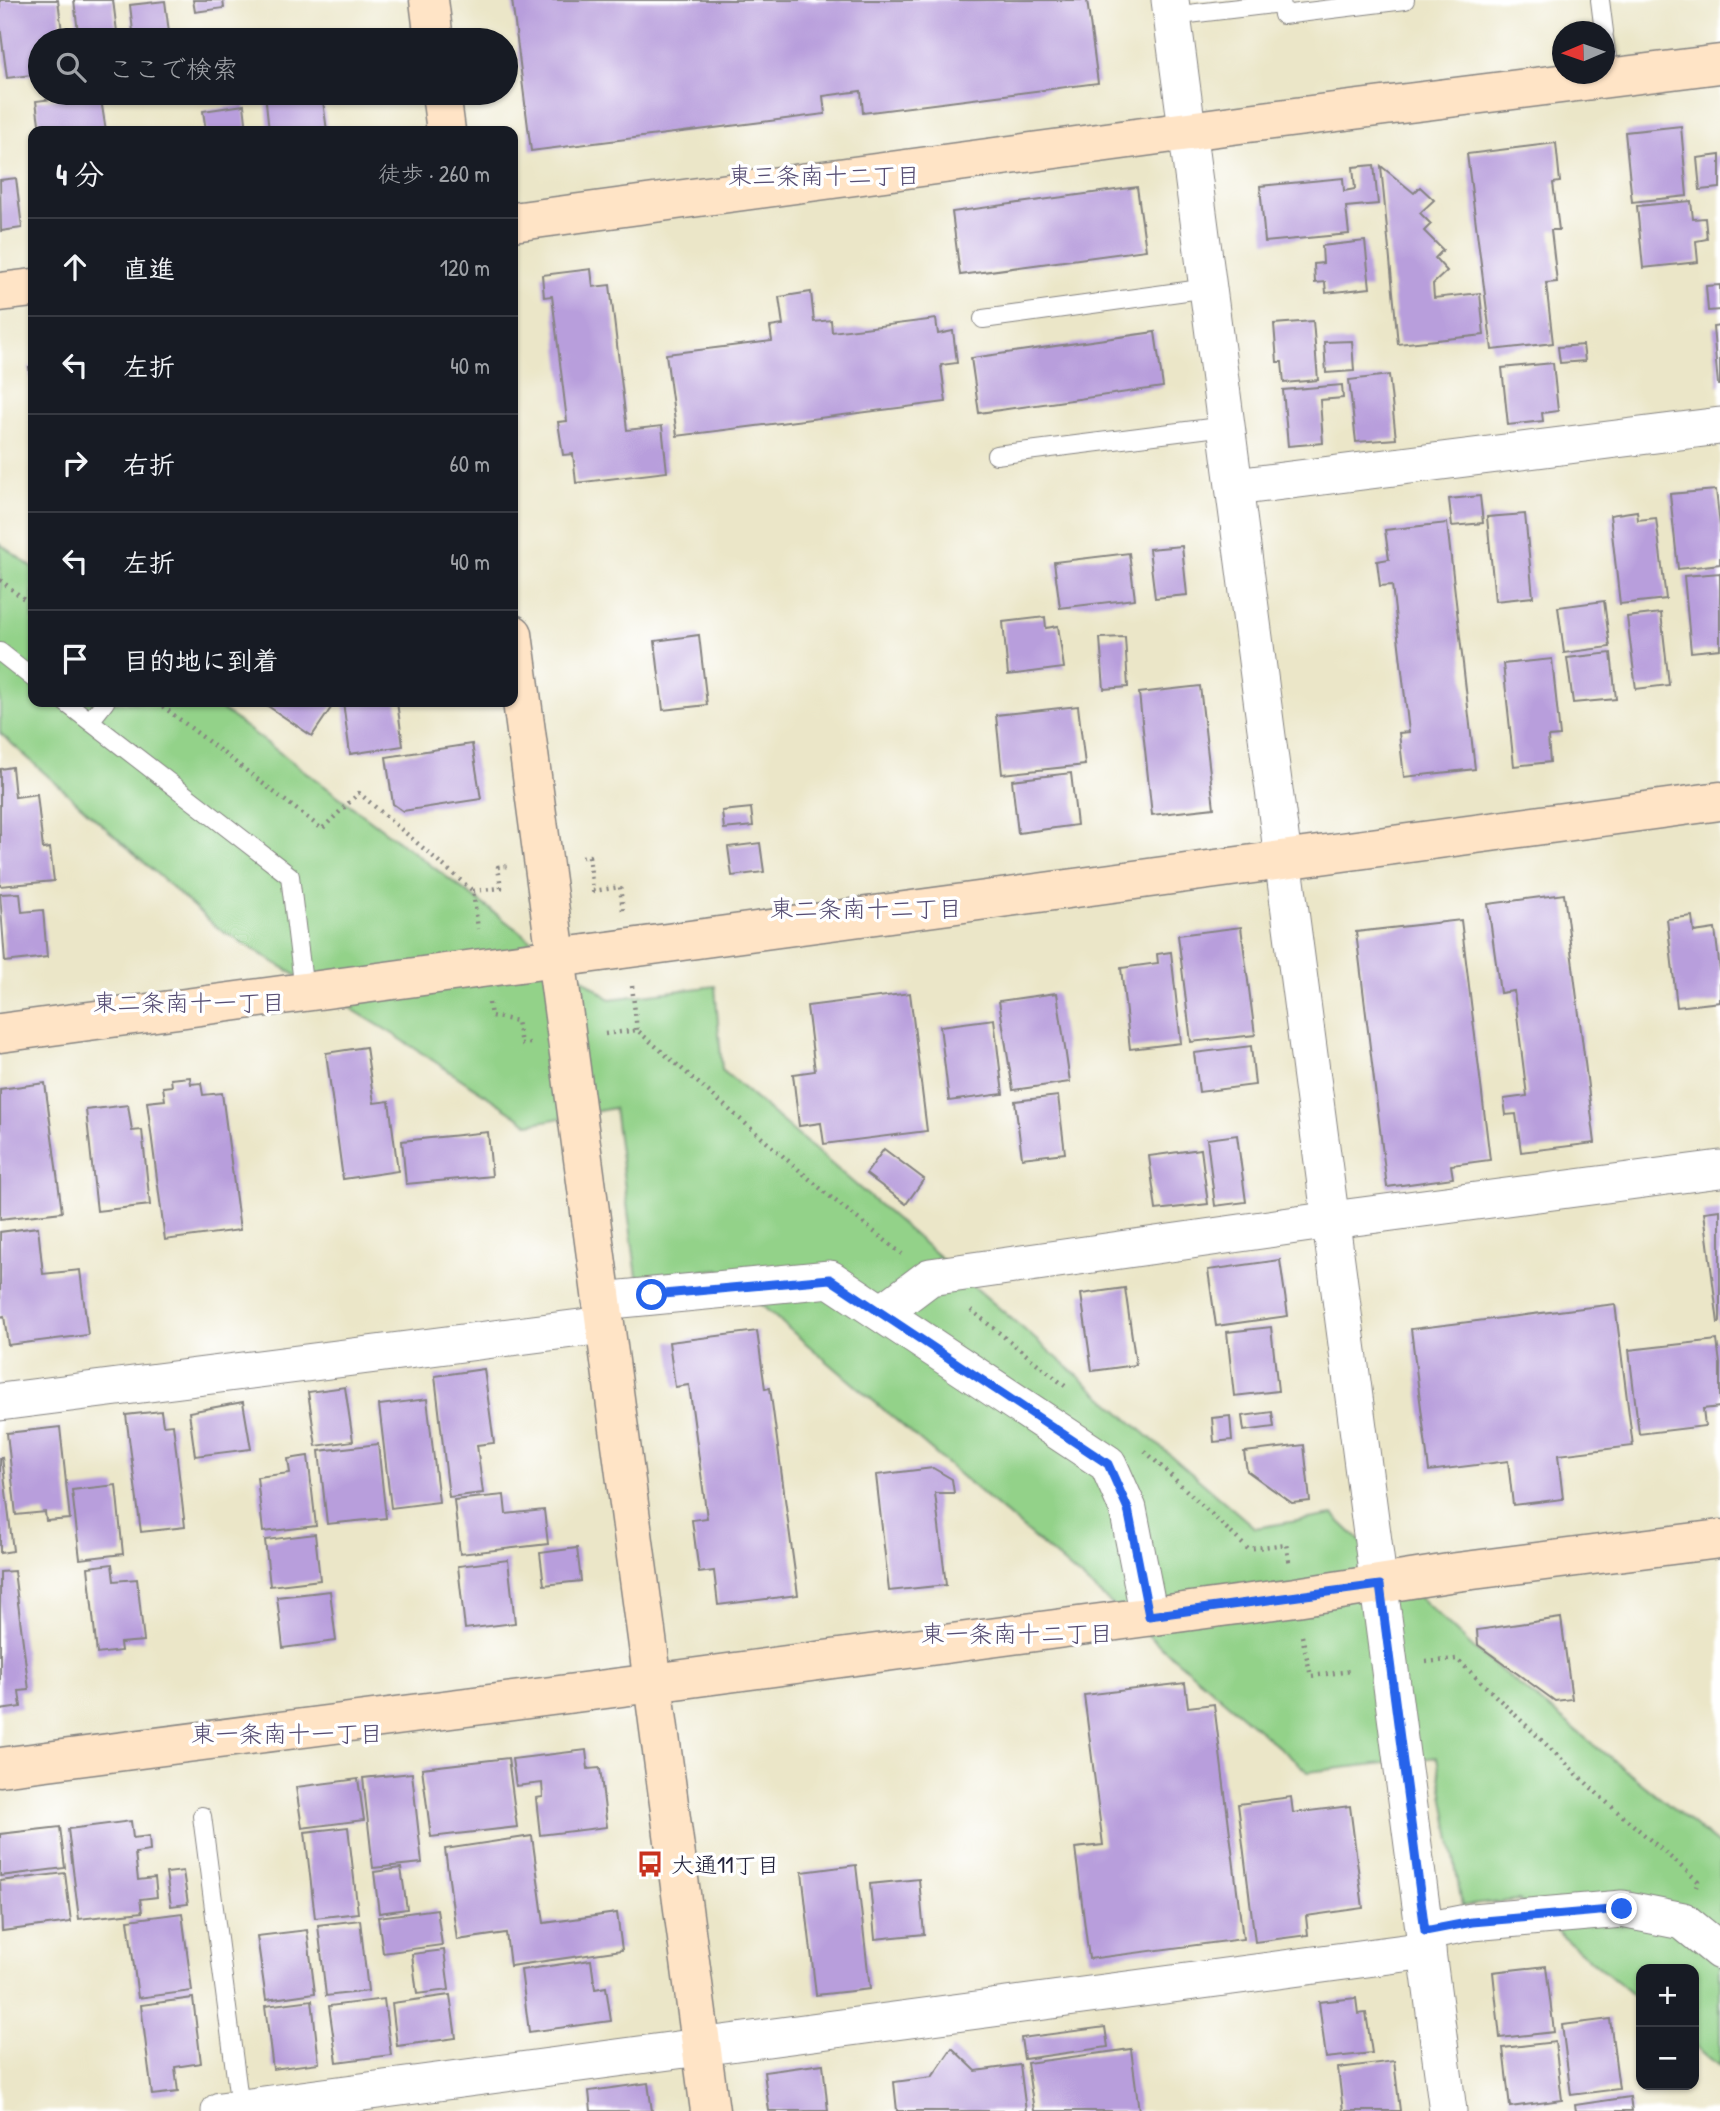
<!DOCTYPE html>
<html lang="ja">
<head>
<meta charset="utf-8">
<style>
	:root { --surface:#171b24; --page:#242831; --text:#f1f3f6; --muted:#9ea1a6; --line:#363941 }
	body { margin:0; font-family:"Patrick Hand","Klee One",sans-serif; background:var(--page); color:var(--text) }
	.controls { position:absolute; right:21px; bottom:21px; display:grid; overflow:hidden; border-radius:14px; box-shadow:0 2px 5px #0004 }
	.controls button { width:63px; height:63px; display:grid; place-items:center; padding:0; border:0; border-bottom:2px solid var(--line); background:var(--surface); color:var(--text); font:35px sans-serif }
	.compass { position:absolute; left:1552px; top:21px; width:63px; height:63px; border-radius:50%; background:var(--surface); box-shadow:0 2px 5px #0004; rotate:268deg }
	.stop { position:absolute; width:21px; height:21px; margin:-16px; border:5px solid #2563eb; border-radius:50%; background:#fff }
	.stop.end { background:#2563eb; border-color:#fff; box-shadow:0 2px 7px #0008 }
	.list { margin:0; padding:0; list-style:none }
	h2 { display:flex; justify-content:space-between; align-items:center; height:91px; margin:0; padding:0 28px; font-size:30px }
	h2 small { font-size:23px; font-weight:400; color:var(--muted) }
	.list li { display:grid; grid-template-columns:46px 1fr auto; gap:21px; align-items:center; box-sizing:border-box; height:98px; padding:0 28px; border-top:2px solid var(--line) }
	.list b { display:block; font-size:26px; white-space:nowrap }
	.list em { font-size:23px; font-style:normal; color:var(--muted) }
	.icon { flex:none; width:38px; height:38px; fill:none; stroke:currentColor; stroke-width:2; stroke-linecap:round; stroke-linejoin:round }
	.map { position:relative; flex:none; width:1720px; height:2111px; overflow:hidden }
	.search { position:absolute; background:var(--surface); box-shadow:0 2px 5px #0004; left:28px; top:28px; width:490px; height:77px; display:flex; align-items:center; gap:18px; box-sizing:border-box; padding:0 24px; border-radius:38px; color:var(--muted); font-size:26px }
	.panel { position:absolute; background:var(--surface); box-shadow:0 2px 5px #0004; left:28px; top:126px; width:490px; height:581px; border-radius:14px }
	.map>svg:first-child { display:block }
	.green { fill:#93d289; stroke:#5a7a62; stroke-width:2 }
	.building { fill:#b89edc }
	.lines { fill:none; stroke-linecap:round; stroke-linejoin:round }
	.lane-casing { stroke:#868482; stroke-width:20 }
	.street-casing { stroke:#868482; stroke-width:39 }
	.secondary-casing { stroke:#868482; stroke-width:41 }
	.path { stroke:#868482; stroke-width:4.5; stroke-dasharray:2 5; stroke-linecap:butt }
	.lane { stroke:#fff; stroke-width:18 }
	.street { stroke:#fff; stroke-width:37 }
	.secondary { stroke:#ffe4c6; stroke-width:38 }
	.route { stroke:#2563eb; stroke-width:9 }
	.labels { text-anchor:middle; dominant-baseline:central; stroke-width:7; stroke-linejoin:round; paint-order:stroke }
	.poi-label { font-size:23px; fill:#22223b; stroke:#fff; text-anchor:start }
	.neighbourhood-label { font-size:24px; fill:#564d73; stroke:#fff }
</style>
</head>
<body>
<div class="map">
<svg width="1720" height="2111" viewBox="0 0 1720 2111">
	<rect width="100%" height="100%" fill="#fff"/>
	<filter id="ink" filterUnits="userSpaceOnUse"><feTurbulence type="fractalNoise" baseFrequency=".0143" numOctaves="2"/><feDisplacementMap in="SourceGraphic" scale="14" xChannelSelector="R" yChannelSelector="G"/><feConvolveMatrix kernelMatrix="1 2 1 2 8 2 1 2 1" color-interpolation-filters="sRGB"/></filter>
	<filter id="wash" filterUnits="userSpaceOnUse"><feTurbulence type="fractalNoise" baseFrequency=".00686" numOctaves="4" result="noise"/><feDisplacementMap in="SourceGraphic" scale="28" xChannelSelector="R" yChannelSelector="G"/><feGaussianBlur stdDeviation="1.57" result="paint"/><feColorMatrix in="noise" values="0 0 0 0 0 0 0 0 0 0 0 0 0 0 0 0 0 1.4 0 .05"/><feComposite in="paint" operator="in"/></filter>
	<g filter="url(#wash)">
		<rect width="100%" height="100%" fill="#ebe6c8"/>
		<!-- green -->
		<path class="green" d="M0,544L33,568V702H212L610,999L715,986L722,1070L1255,1528L1333,1515L1473,1648L1720,1846V2067L1694,2045V1969H1641V2002L1519,1900L1462,1906L1437,1757L1308,1772L719,1269L637,1277L614,1108L529,1124L393,1034L216,927L0,733Z"/>
		<g id="blocks">
			<!-- building -->
			<g class="building">
				<path d="M0,0H58L63,40H40V74L7,78L0,26Z"/>
				<path d="M74,0H113L118,40H79Z"/>
				<path d="M193,0H223L224,8L195,12Z"/>
				<path d="M512,0H1087L1098,83L863,113L861,91L823,96L825,114L531,151Z"/>
				<path d="M165,1L170,40H134L130,5Z"/>
				<path d="M100,93L106,131H40L36,101Z"/>
				<path d="M265,93H330L331,100L323,101L327,131H269Z"/>
				<path d="M244,105L247,131H206L203,111Z"/>
				<path d="M1681,126L1687,196L1632,202L1625,132Z"/>
				<path d="M1556,143L1560,182L1553,183L1559,230H1551L1557,282L1546,283L1553,343L1492,350L1467,154Z"/>
				<path d="M1720,155V188L1700,190L1697,158Z"/>
				<path d="M1374,165L1378,204L1346,207L1349,234L1265,242L1260,186L1343,178L1344,191L1355,189L1353,167Z"/>
				<path d="M1381,166L1414,193L1420,187L1434,200L1420,213L1431,224L1424,231L1443,250L1435,258L1447,271L1433,284L1434,298L1480,293L1484,335L1398,344Z"/>
				<path d="M16,178L22,228L1,231L0,180Z"/>
				<path d="M1137,187L1146,250L960,275L952,212Z"/>
				<path d="M1691,201L1693,219L1705,218L1707,239L1696,241L1698,262L1643,268L1637,206Z"/>
				<path d="M1365,241L1370,288L1326,293L1325,282L1315,283L1314,264L1323,263L1322,246Z"/>
				<path d="M591,269L593,287L610,285L627,430L662,426L667,472L576,483L573,454L563,455L558,422L567,421L552,296L544,297L542,275Z"/>
				<path d="M1720,285V310L1708,311L1706,286Z"/>
				<path d="M811,292L814,322L831,320L832,332L936,319L938,334L953,331L957,363L941,365L946,402L677,436L666,354L772,341L770,327L783,325L779,297Z"/>
				<path d="M1313,321L1318,380L1284,383L1282,362H1277L1274,324Z"/>
				<path d="M1720,326V385H1718L1713,327Z"/>
				<path d="M1155,332L1163,387L979,413L971,358Z"/>
				<path d="M1352,341L1354,371L1326,373L1324,342Z"/>
				<path d="M1583,345L1585,361L1560,363L1558,347Z"/>
				<path d="M1553,363L1558,411L1542,413L1543,421L1508,425L1502,368Z"/>
				<path d="M29,367H33V389H32Z"/>
				<path d="M1389,375L1396,439L1356,442L1349,380Z"/>
				<path d="M1342,385L1343,398L1320,400L1323,443L1288,446L1283,390Z"/>
				<path d="M1716,490L1720,526V564L1678,569L1670,494Z"/>
				<path d="M1480,496L1483,523L1452,526L1449,499Z"/>
				<path d="M1637,511L1638,520L1656,518L1666,599L1620,604L1610,515Z"/>
				<path d="M1525,514L1533,597L1495,601L1487,517Z"/>
				<path d="M1447,523L1475,769L1404,777L1399,733L1409,732L1392,585L1380,586L1377,561L1389,559L1385,530Z"/>
				<path d="M1182,546L1187,595L1155,598L1149,549Z"/>
				<path d="M1129,553L1135,599L1060,608L1054,562Z"/>
				<path d="M1720,573V649L1691,652L1684,576Z"/>
				<path d="M1604,601L1610,647L1564,653L1558,607Z"/>
				<path d="M1661,613L1669,685L1636,689L1627,617Z"/>
				<path d="M1045,617L1046,628L1058,626L1064,668L1008,675L1003,622Z"/>
				<path d="M699,635L707,705L663,710L655,641Z"/>
				<path d="M1125,637L1128,687L1104,689L1100,638Z"/>
				<path d="M1611,653L1616,699L1573,703L1567,658Z"/>
				<path d="M1552,659L1560,736L1548,737L1550,762L1514,766L1503,664Z"/>
				<path d="M1200,686L1214,808L1152,815L1139,693Z"/>
				<path d="M262,702H335L312,736Z"/>
				<path d="M343,702H397L403,746L350,754Z"/>
				<path d="M1078,706L1085,765L1002,774L996,715Z"/>
				<path d="M472,744L481,799L403,811L393,804L386,757Z"/>
				<path d="M12,767L15,797L37,794L43,849L50,848L54,881L0,886V769Z"/>
				<path d="M1071,773L1077,825L1018,833L1012,780Z"/>
				<path d="M751,808L753,826L724,829L722,811Z"/>
				<path d="M760,843L764,872L732,876L728,847Z"/>
				<path d="M20,893L22,912L43,910L47,957L5,962L0,894Z"/>
				<path d="M1564,894L1595,1143L1521,1152L1516,1114L1506,1115L1504,1099L1527,1096L1514,991L1500,993L1488,904Z"/>
				<path d="M1692,916L1694,932L1715,929L1720,970V1002L1677,1007L1667,919Z"/>
				<path d="M1461,920L1490,1160L1451,1165L1453,1178L1387,1187L1356,932Z"/>
				<path d="M1241,927L1255,1035L1191,1042L1178,935Z"/>
				<path d="M1171,952L1181,1043L1130,1049L1121,968L1158,963L1157,954Z"/>
				<path d="M910,993L927,1131L824,1144L821,1123L799,1126L793,1074L815,1071L807,1006Z"/>
				<path d="M1057,993L1070,1082L1013,1090L999,1001Z"/>
				<path d="M994,1019L1003,1094L949,1101L940,1026Z"/>
				<path d="M1251,1046L1255,1085L1199,1092L1194,1053Z"/>
				<path d="M366,1047L374,1103L389,1101L398,1171L343,1179L326,1053Z"/>
				<path d="M190,1077L191,1084L201,1083L203,1095L222,1093L240,1230L165,1240L147,1102L165,1100L163,1087L172,1086L171,1079Z"/>
				<path d="M45,1083L62,1212L0,1219V1089Z"/>
				<path d="M1058,1096L1065,1153L1022,1158L1015,1101Z"/>
				<path d="M128,1105L132,1131L142,1130L150,1205L97,1211L86,1110Z"/>
				<path d="M488,1132L492,1176L406,1184L402,1141Z"/>
				<path d="M1237,1135L1246,1202L1215,1206L1207,1139Z"/>
				<path d="M884,1149L924,1179L906,1204L866,1174Z"/>
				<path d="M1201,1149L1208,1204L1156,1210L1149,1156Z"/>
				<path d="M1720,1210V1322L1718,1323L1704,1212Z"/>
				<path d="M38,1227L43,1274L80,1270L88,1335L8,1345L4,1316L0,1317V1232Z"/>
				<path d="M1280,1260L1288,1316L1216,1326L1208,1270Z"/>
				<path d="M1125,1288L1136,1365L1092,1371L1081,1294Z"/>
				<path d="M1615,1304L1633,1446L1558,1455L1563,1499L1513,1505L1508,1461L1429,1471L1411,1329Z"/>
				<path d="M1271,1327L1278,1391L1234,1396L1227,1332Z"/>
				<path d="M757,1331L765,1389L770,1388L798,1595L718,1605L714,1571L699,1573L692,1520L707,1518L689,1385L675,1387L669,1342Z"/>
				<path d="M1717,1340L1720,1364V1407L1703,1409L1705,1426L1639,1434L1629,1350Z"/>
				<path d="M484,1369L494,1443L477,1445L483,1493L449,1497L435,1376Z"/>
				<path d="M345,1387L353,1441L316,1446L308,1392Z"/>
				<path d="M427,1399L439,1502L391,1508L379,1405Z"/>
				<path d="M243,1402L251,1449L195,1456L189,1412Z"/>
				<path d="M161,1411L163,1425L173,1424L185,1527L141,1532L126,1415Z"/>
				<path d="M1272,1412L1274,1427L1244,1431L1242,1416Z"/>
				<path d="M1230,1416L1232,1440L1214,1442L1212,1418Z"/>
				<path d="M60,1427L70,1519L46,1521L45,1512L16,1515L7,1433Z"/>
				<path d="M378,1444L386,1518L327,1524L319,1451Z"/>
				<path d="M1304,1445L1310,1501L1292,1503L1247,1471L1244,1452Z"/>
				<path d="M308,1456L316,1526L263,1532L257,1477L290,1473L288,1459Z"/>
				<path d="M2,1457L13,1551L0,1553V1458Z"/>
				<path d="M933,1468L952,1479L954,1493H935L946,1585L889,1591L876,1475Z"/>
				<path d="M116,1485L123,1554L80,1559L72,1490Z"/>
				<path d="M504,1495L506,1514L544,1510L548,1544L460,1554L454,1500Z"/>
				<path d="M315,1534L320,1580L270,1586L265,1540Z"/>
				<path d="M577,1548L581,1581L544,1585L540,1553Z"/>
				<path d="M508,1560L515,1623L465,1629L458,1566Z"/>
				<path d="M112,1564L114,1581L137,1579L144,1641L120,1643L121,1651L97,1654L88,1567Z"/>
				<path d="M14,1571L29,1690L19,1691L21,1707L0,1710V1572Z"/>
				<path d="M330,1591L336,1641L283,1648L277,1597Z"/>
				<path d="M1561,1618L1572,1699L1555,1701L1478,1645L1477,1630Z"/>
				<path d="M1185,1683L1188,1707L1214,1704L1243,1939L1089,1959L1075,1848L1103,1845L1084,1695Z"/>
				<path d="M586,1750L588,1769L600,1768L607,1827L540,1835L536,1798L543,1797L542,1783L516,1786L512,1759Z"/>
				<path d="M508,1758L517,1827L431,1837L422,1768Z"/>
				<path d="M412,1773L422,1863L373,1868L363,1778Z"/>
				<path d="M358,1779L364,1820L302,1828L296,1787Z"/>
				<path d="M1291,1797L1293,1813L1350,1806L1363,1908L1306,1916L1308,1935L1255,1942L1238,1804Z"/>
				<path d="M131,1821L133,1838L149,1836L150,1851L135,1853L138,1880L155,1878L157,1897L140,1899L142,1912L79,1919L68,1829Z"/>
				<path d="M60,1827L65,1868L0,1876V1834Z"/>
				<path d="M348,1827L358,1913L315,1918L305,1832Z"/>
				<path d="M532,1836L544,1923L617,1913L622,1950L510,1966L506,1933L457,1940L445,1849Z"/>
				<path d="M856,1865L870,1989L816,1995L802,1872Z"/>
				<path d="M401,1868L407,1909L379,1913L374,1872Z"/>
				<path d="M183,1871L188,1904L171,1906L166,1873Z"/>
				<path d="M65,1873L71,1922L2,1931L0,1881Z"/>
				<path d="M919,1879L924,1934L875,1939L870,1884Z"/>
				<path d="M437,1909L442,1945L383,1953L378,1917Z"/>
				<path d="M182,1913L192,1991L138,1998L128,1920Z"/>
				<path d="M360,1920L368,1991L326,1996L318,1925Z"/>
				<path d="M307,1930L315,1993L266,2000L257,1936Z"/>
				<path d="M444,1950L449,1990L417,1994L412,1954Z"/>
				<path d="M591,1960L595,1989L606,1987L611,2021L529,2032L521,1970Z"/>
				<path d="M1546,1966L1554,2032L1500,2038L1493,1972Z"/>
				<path d="M450,1995L456,2038L397,2046L392,2003Z"/>
				<path d="M193,1998L201,2063L175,2067L178,2092L152,2095L141,2005Z"/>
				<path d="M1356,1998L1358,2014L1366,2013L1372,2053L1326,2058L1319,2002Z"/>
				<path d="M384,1999L391,2055L337,2062L329,2006Z"/>
				<path d="M312,2000L319,2063L273,2069L265,2006Z"/>
				<path d="M1610,2019L1619,2089L1571,2095L1562,2025Z"/>
				<path d="M1105,2027L1108,2047L1024,2059L1021,2038Z"/>
				<path d="M1555,2042L1562,2100L1510,2107L1503,2048Z"/>
				<path d="M952,2048L976,2071L1020,2065L1026,2111H897L894,2082L932,2077Z"/>
				<path d="M1131,2049L1139,2111H1034L1027,2063Z"/>
				<path d="M1394,2061L1400,2111H1343L1338,2068Z"/>
				<path d="M823,2064L828,2111H769L764,2072Z"/>
				<path d="M648,2083L652,2111H591L589,2091Z"/>
				<path d="M1630,2097L1632,2111H1576L1575,2105Z"/>
			</g>
		</g>
	</g>
	<g filter="url(#ink)">
		<use href="#blocks" fill-opacity="0" stroke="#868482" stroke-width="2"/>
		<g class="lines">
			<!-- lane casing -->
			<g class="lane-casing">
				<g id="lane">
					<path d="M1281,0L1283,15L1405,0"/>
					<path d="M1600,0L1604,32"/>
					<path d="M1172,16L1281,3"/>
					<path d="M1604,38L1610,78"/>
					<path d="M983,319L1208,288"/>
					<path d="M996,455L1226,426"/>
					<path d="M0,652L33,678"/>
					<path d="M65,702L290,876L304,991"/>
					<path d="M90,721L105,702"/>
					<path d="M202,1816L240,2108"/>
				</g>
			</g>
			<!-- street casing -->
			<g class="street-casing">
				<g id="street">
					<path d="M1170,0L1448,2111"/>
					<path d="M1235,487L1720,426"/>
					<path d="M601,1301L830,1279L1108,1464L1128,1509L1149,1616"/>
					<path d="M882,1313L930,1277L1332,1220L1720,1169"/>
					<path d="M0,1402L604,1325"/>
					<path d="M1425,1931L1472,1922L1622,1909L1683,1921L1720,1951"/>
					<path d="M220,2111L1427,1950"/>
				</g>
			</g>
			<!-- secondary casing -->
			<g class="secondary-casing">
				<g id="secondary">
					<path d="M429,0L434,40"/>
					<path d="M441,93L446,131"/>
					<path d="M513,222L1240,124L1720,64"/>
					<path d="M0,292L33,288"/>
					<path d="M513,634L710,2111"/>
					<path d="M0,1033L1720,801"/>
					<path d="M0,1767L653,1683L1296,1597L1449,1573L1720,1539"/>
				</g>
			</g>
			<!-- path -->
			<g class="path">
				<path d="M0,580L33,606"/>
				<path d="M157,702L322,829L359,793L473,891L478,929"/>
				<path d="M582,857L589,856L593,891L620,887L623,911"/>
				<path d="M473,891L501,888L498,867L507,866"/>
				<path d="M632,986L637,1030"/>
				<path d="M489,1003L491,1016L517,1021L521,1044L530,1043"/>
				<path d="M605,1034L637,1030L828,1195L902,1254"/>
				<path d="M971,1310L1065,1386"/>
				<path d="M1145,1451L1248,1549L1286,1544L1289,1562"/>
				<path d="M1302,1636L1311,1676L1351,1671"/>
				<path d="M1426,1662L1457,1659L1604,1800L1698,1881L1696,1887"/>
			</g>
			<!-- lane -->
			<use href="#lane" class="lane"/>
			<!-- street -->
			<use href="#street" class="street"/>
			<!-- secondary -->
			<use href="#secondary" class="secondary"/>
		</g>
	</g>
	<g class="lines" filter="url(#ink)">
		<!-- route -->
		<path class="route" d="M652,1295L830,1279L1108,1464L1128,1509L1149,1616L1380,1585L1425,1931L1472,1922L1622,1909"/>
	</g>
	<!-- icons -->
	<defs>
		<g id="bus-bare" transform="scale(2.1)"><path d="M-5-6H5V4H4V6H2V4H-2V6H-4V4H-5ZM-3.5-4V0h7V-4ZM-3.5 1.2v1.5H-2V1.2ZM2 1.2v1.5H3.5V1.2Z" fill="#c8321e" stroke="#fff" stroke-width="2.5" paint-order="stroke"/></g>
	</defs>
	<g fill-rule="evenodd">
		<use href="#bus-bare" x="650" y="1864"/>
	</g>
	<g class="labels">
		<!-- poi labels -->
		<g class="poi-label">
			<text x="671" y="1864">大通11丁目</text>
		</g>
		<!-- neighbourhood labels -->
		<g class="neighbourhood-label">
			<text x="824" y="175">東三条南十二丁目</text>
			<text x="866" y="908">東二条南十二丁目</text>
			<text x="189" y="1002">東二条南十一丁目</text>
			<text x="1017" y="1633">東一条南十二丁目</text>
			<text x="287" y="1733">東一条南十一丁目</text>
		</g>
	</g>
</svg>
<div class="controls">
<button>+</button>
<button>−</button>
</div>
<svg class="compass" viewBox="-18 -18 36 36"><path d="M0-13l5 13h-10z" fill="#e53935"/><path d="M0 13l5-13h-10z" fill="#9ea1a6"/></svg>
<div class="stop" style="left:652px;top:1295px"></div>
<div class="stop end" style="left:1622px;top:1909px"></div>
<div class="search"><svg class="icon" aria-label="search" viewBox="0 0 24 24"><circle cx="10" cy="10" r="6"/><path d="M15 15l6 6"/></svg>ここで検索</div>
<section class="panel">
<h2>4 分<small>徒歩 · 260 m</small></h2>
<ul class="list">
<li><svg class="icon" aria-label="ahead" viewBox="0 0 24 24"><path d="M12 20V5M6 11l6-6 6 6"/></svg><div><b>直進</b></div><em>120 m</em></li>
<li><svg class="icon" aria-label="left" viewBox="0 0 24 24"><path d="M17 20v-9H6M10 6l-5 5 5 5"/></svg><div><b>左折</b></div><em>40 m</em></li>
<li><svg class="icon" aria-label="right" viewBox="0 0 24 24"><path d="M7 20v-9h11M14 6l5 5-5 5"/></svg><div><b>右折</b></div><em>60 m</em></li>
<li><svg class="icon" aria-label="left" viewBox="0 0 24 24"><path d="M17 20v-9H6M10 6l-5 5 5 5"/></svg><div><b>左折</b></div><em>40 m</em></li>
<li><svg class="icon" aria-label="arrive" viewBox="0 0 24 24"><path d="M6 21V4h12l-3 4 3 4H6"/></svg><div><b>目的地に到着</b></div></li>
</ul>
</section>
</div>
</body>
</html>
